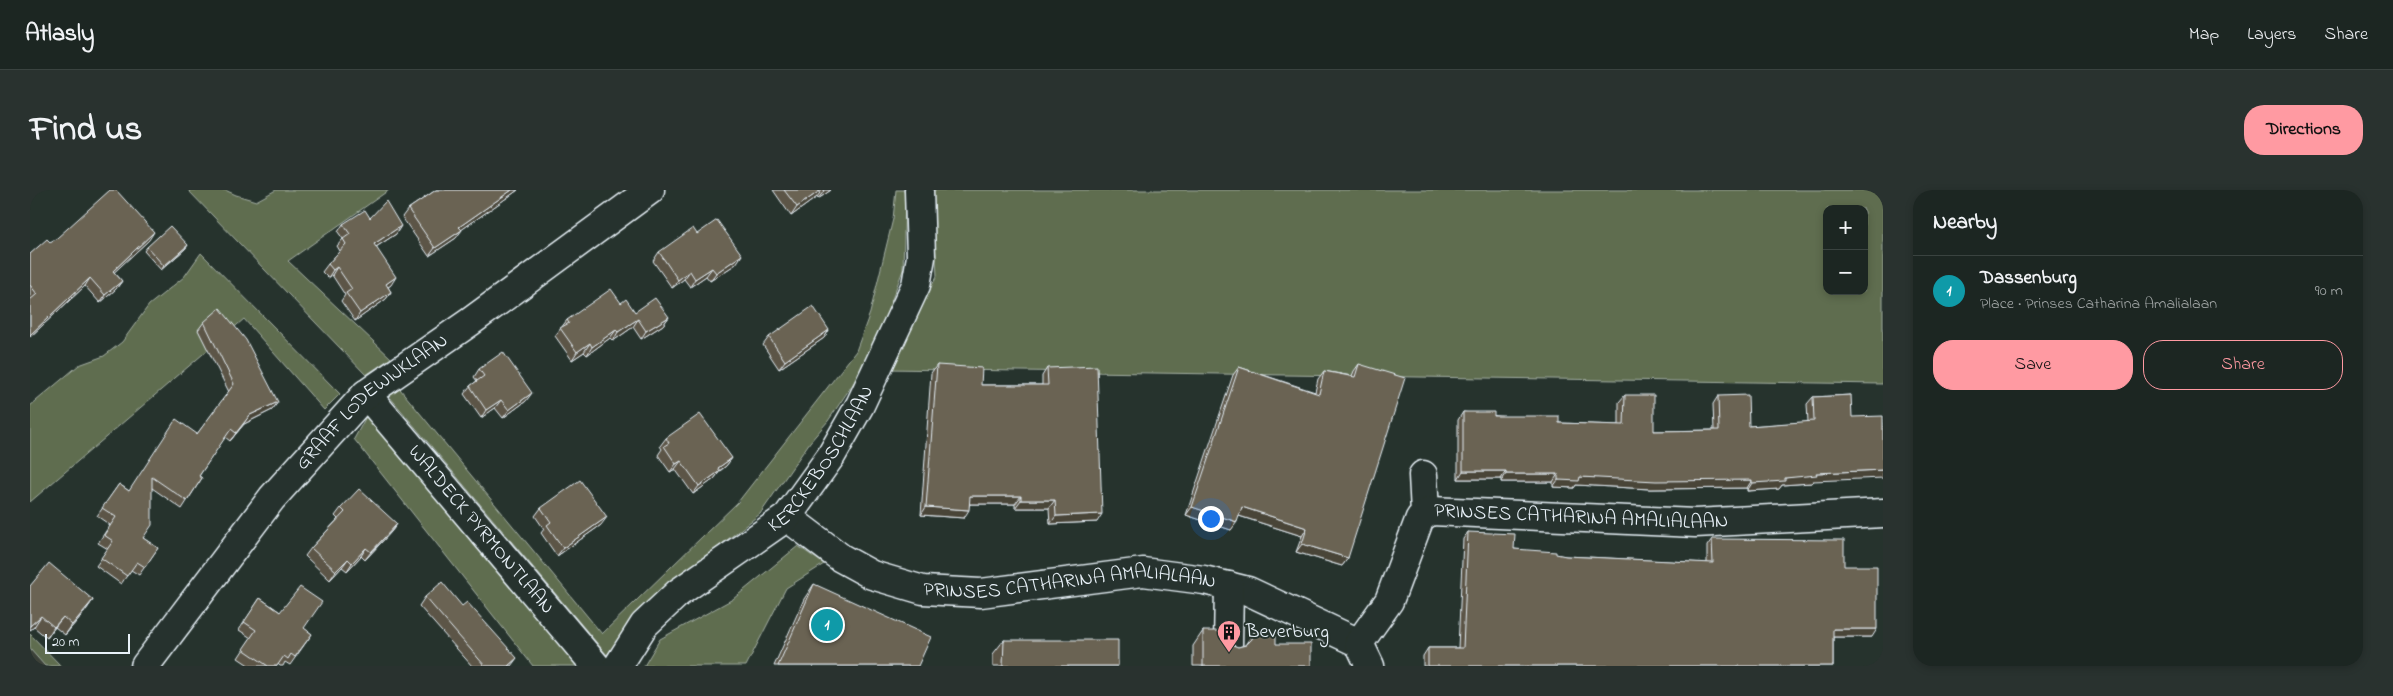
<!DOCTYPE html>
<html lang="en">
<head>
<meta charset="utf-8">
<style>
	:root { --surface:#1c2622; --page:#29322f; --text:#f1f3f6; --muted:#a0a5a5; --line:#3a4340; --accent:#ff9aa2 }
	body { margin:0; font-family:"Indie Flower",sans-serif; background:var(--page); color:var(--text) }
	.controls { position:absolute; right:15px; top:15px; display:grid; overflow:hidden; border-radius:10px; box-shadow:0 2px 8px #0003 }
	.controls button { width:45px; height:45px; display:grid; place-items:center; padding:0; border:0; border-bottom:1px solid var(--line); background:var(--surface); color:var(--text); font:25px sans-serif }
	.scale { position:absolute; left:15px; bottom:12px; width:85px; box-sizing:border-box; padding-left:5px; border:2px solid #e8f1f8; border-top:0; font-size:14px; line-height:18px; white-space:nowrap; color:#e8f1f8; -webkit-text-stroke:4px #26332d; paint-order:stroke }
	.you { position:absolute; left:1180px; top:328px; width:18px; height:18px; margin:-12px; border:4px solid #fff; border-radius:50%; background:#1a73e8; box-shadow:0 0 0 8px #1a73e833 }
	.badge { display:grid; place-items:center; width:32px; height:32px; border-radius:50%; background:var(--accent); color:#fff; font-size:16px; font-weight:700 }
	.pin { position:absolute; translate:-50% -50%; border:2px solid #fff; box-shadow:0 1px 5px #0006 }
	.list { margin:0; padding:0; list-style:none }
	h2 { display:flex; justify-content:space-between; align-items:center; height:65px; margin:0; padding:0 20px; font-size:21px }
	h2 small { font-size:16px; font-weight:400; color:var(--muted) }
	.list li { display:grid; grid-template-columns:32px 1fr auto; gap:15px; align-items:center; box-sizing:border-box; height:70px; padding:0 20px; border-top:1px solid var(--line) }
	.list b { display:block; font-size:19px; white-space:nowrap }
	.list p { margin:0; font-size:16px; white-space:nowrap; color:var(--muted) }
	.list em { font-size:16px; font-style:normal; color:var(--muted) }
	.actions { display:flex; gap:10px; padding:15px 20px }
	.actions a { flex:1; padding:11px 0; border:1px solid var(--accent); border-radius:20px; text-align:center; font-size:18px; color:var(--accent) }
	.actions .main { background:var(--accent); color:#111 }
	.map { position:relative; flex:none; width:1853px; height:476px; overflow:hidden; border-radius:20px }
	header { display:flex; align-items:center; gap:30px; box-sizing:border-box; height:70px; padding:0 25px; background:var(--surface); border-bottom:1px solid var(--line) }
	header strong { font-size:24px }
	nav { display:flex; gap:28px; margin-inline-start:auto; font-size:18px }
	.intro { display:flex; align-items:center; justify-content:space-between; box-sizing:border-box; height:120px; padding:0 30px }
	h1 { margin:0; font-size:35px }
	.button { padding:12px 22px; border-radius:20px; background:var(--accent); color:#111; font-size:18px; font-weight:700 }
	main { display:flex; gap:30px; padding:0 30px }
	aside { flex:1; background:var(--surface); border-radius:20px; box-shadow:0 2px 8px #0003 }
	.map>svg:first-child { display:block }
	.built { fill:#3a4138 }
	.green { fill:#5f6d4f; stroke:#a4afa4; fill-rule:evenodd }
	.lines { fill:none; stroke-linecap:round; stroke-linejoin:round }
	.minor-casing { stroke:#e8f1f8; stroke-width:31 }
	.minor { stroke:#26332d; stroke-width:28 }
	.wall { fill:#5b5547; stroke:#e8f1f8 }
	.shaded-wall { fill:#4a4539; stroke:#e8f1f8 }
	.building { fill:#6a6352; stroke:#e8f1f8 }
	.labels { text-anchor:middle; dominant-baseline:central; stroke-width:4; stroke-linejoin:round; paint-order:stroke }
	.street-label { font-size:20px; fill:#e8f1f8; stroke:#26332d }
	.poi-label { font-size:20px; fill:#e8f1f8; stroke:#26332d; text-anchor:start }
</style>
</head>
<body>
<header>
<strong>Atlasly</strong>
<nav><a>Map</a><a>Layers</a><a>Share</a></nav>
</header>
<div class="intro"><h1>Find us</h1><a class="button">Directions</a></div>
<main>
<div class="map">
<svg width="1853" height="476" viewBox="0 0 1853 476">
	<rect width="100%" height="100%" fill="#26332d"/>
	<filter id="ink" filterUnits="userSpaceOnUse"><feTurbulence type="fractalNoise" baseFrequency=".02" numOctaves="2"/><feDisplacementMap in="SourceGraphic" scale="10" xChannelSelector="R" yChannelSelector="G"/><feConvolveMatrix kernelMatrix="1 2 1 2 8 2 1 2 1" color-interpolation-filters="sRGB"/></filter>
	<g filter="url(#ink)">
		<!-- built -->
		<path class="built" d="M0,459L15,476H0Z"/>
		<!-- green -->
		<g class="green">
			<path d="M158,0H195L206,5L226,11L246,0H359L258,71L361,168L336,185Z"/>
			<path d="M866,0H874L875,7L873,80L839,170L798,231L780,252L730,324L608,420L577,465L359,206L370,199L572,444L708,312L826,161L840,123L863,29Z"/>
			<path d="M902,0H1853V194L857,179L907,86ZM1797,19H1834V101H1797Z"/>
			<path d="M171,63L310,204L294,220L214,129L0,312V216L49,175L74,166L92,152L119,115L154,87Z"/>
			<path d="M338,223L554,476H503L324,249Z"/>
			<path d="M768,356L794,374L756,398L716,476H614L630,449L703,409Z"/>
			<path d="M0,444L31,476H15L0,459Z"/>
		</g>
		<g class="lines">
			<!-- minor casing -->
			<g class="minor-casing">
				<g id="minor">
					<path id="s1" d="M336,204L566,476"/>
					<path d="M1393,285L1395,323"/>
					<path id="s2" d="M757,327L811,368L842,385L893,400L951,403L1113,382L1174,390L1218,401L1329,453"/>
					<path d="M1198,456L1199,396"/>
					<path id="s3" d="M115,476L242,308L336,204L440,132L620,0"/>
					<path id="s4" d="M588,476L614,435L648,403L757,327L801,266L830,215L886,95L891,67L889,0"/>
					<path id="s5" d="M1340,476L1329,453L1359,411L1390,328L1401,321L1665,333L1853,323"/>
				</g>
			</g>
			<!-- minor -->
			<use href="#minor" class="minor"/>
		</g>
		<!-- wall -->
		<g class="wall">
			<path d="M406,0H488L431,40L426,48L399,66L372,27L378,19Z"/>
			<path d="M743,0H801L788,9L787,7L761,26Z"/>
			<path d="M340,28L366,44L346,57L361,95L358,97L361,102L356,109L325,131L311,111L315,105L302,85L298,88L292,82L298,74L310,61L307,56L313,49L308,42L313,34Z"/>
			<path d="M667,44L706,74L680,91L676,86L660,97L654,89L642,98L623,71L629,62Z"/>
			<path d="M119,50L84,82L92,91L86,99L70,113L55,96L0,147V64L20,52Z"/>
			<path d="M158,55L155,59L131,80L114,61L117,57Z"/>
			<path d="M591,113L605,122L639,127L633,135L611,149L603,137L583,151L580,148L557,165L554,162L542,170L525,146L537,130Z"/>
			<path d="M174,132L248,212L242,220L214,234L200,251L195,247L169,286L172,288L152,319L122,298L113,348L128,358L109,385L101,380L91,394L66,376L78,359L68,353L80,335L67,326L89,294L99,301L167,244L199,202L168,140Z"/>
			<path d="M799,140L794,148L749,179L733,155L739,147Z"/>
			<path d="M1329,174L1318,368L1312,376L1266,362L1272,346L1209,326L1201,340L1156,325L1203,185L1209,177L1285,202L1288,189L1294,181L1322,186L1324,181Z"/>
			<path d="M907,175L951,195H1012V186L1017,178L1067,332L1020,334L1019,318H985V314H940L934,328L891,325L901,183Z"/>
			<path d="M449,179L496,211L473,228L465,218L451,228L434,204L440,196L447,191L444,187Z"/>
			<path d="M1595,205L1624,241L1684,240L1683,214L1688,206L1719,236L1778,232L1777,214L1783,207L1821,205L1781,293L1752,295L1749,299L1717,301V298L1620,299L1546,295L1544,298L1523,297V292H1471V289H1428V230L1433,222L1529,233L1589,235V212Z"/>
			<path d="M636,248L702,268L696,276L690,281L684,289L663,304L645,279L640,282L628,265L632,259L630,256Z"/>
			<path d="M311,318L367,334L361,342L335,370L331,366L317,381L312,377L300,390L275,366L281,358L308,329L305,326Z"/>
			<path d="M511,318L571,335L527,366L511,343L514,339L505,326Z"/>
			<path d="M1438,342L1484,359L1536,366L1677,373V356L1682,349L1814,376L1842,447H1803V476H1393V466L1398,458H1428L1433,349Z"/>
			<path d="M784,394L888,476H744L774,409Z"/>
			<path d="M0,396L63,410L56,420L35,445L25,437L17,448L4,437L0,440Z"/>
			<path d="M395,407L481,476H442L389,416Z"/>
			<path d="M230,408L282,444L260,475L255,472L253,476H250L248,474L247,476H220L208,468L221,448L209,440Z"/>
			<path d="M1173,441L1195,448L1200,454L1208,457L1215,455L1224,442L1281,476H1163V456Z"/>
			<path d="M974,450L1088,476H963V464Z"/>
		</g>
		<!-- shaded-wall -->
		<g class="shaded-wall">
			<path d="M482,0H488L424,45L429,37Z"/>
			<path d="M791,0H792L787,7L761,26L767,17Z"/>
			<path d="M795,0H801L788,9L794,1Z"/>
			<path d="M371,36L366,44L338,62L344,54Z"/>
			<path d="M432,40L426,48L399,66L405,58Z"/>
			<path d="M124,42L119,50L77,89L83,81Z"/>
			<path d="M158,55L155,59L131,80L134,76Z"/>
			<path d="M712,65L706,74L680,91L686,83Z"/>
			<path d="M307,77L302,85L298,88L303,80Z"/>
			<path d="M682,78L676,86L660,97L665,89Z"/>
			<path d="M660,81L654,89L642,98L648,90Z"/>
			<path d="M366,87L361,95L351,102L356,94Z"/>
			<path d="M60,88L55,96L0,147V145Z"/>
			<path d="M92,91L86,99L70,113L75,105Z"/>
			<path d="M361,102L356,109L325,131L330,123Z"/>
			<path d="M639,127L633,135L611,149L616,141Z"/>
			<path d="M608,129L603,137L583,151L588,142Z"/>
			<path d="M586,140L580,148L557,165L562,157Z"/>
			<path d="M799,140L794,148L749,179L755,171Z"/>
			<path d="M560,153L554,162L542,170L547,162Z"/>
			<path d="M502,203L496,211L473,228L479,220Z"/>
			<path d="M471,210L465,218L451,228L456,220Z"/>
			<path d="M248,212L242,220L214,234L200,251L220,225Z"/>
			<path d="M702,268L696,276L682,286L688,278Z"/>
			<path d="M651,271L645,279L640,282L646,274Z"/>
			<path d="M1853,280V288L1783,291L1781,293L1752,295L1749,299L1717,301L1722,293L1755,288L1786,283Z"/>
			<path d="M690,281L684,289L663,304L669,296Z"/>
			<path d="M1433,281H1476L1471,289H1428Z"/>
			<path d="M1476,284H1528L1523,292H1471Z"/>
			<path d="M1550,287L1722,290L1717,298L1620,299L1546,295L1544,298L1523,297L1528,290Z"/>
			<path d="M940,306H991L985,314H935Z"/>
			<path d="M991,310H1025L1019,318H985Z"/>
			<path d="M896,317L939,320L934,328L891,325Z"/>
			<path d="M1162,317L1207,332L1201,340L1156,325Z"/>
			<path d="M1212,317L1277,338L1272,346L1206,325Z"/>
			<path d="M1072,324L1067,332L1020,334L1026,326Z"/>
			<path d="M577,327L571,335L527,366L533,358Z"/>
			<path d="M367,334L361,342L335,370L341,362Z"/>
			<path d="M1272,354L1318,368L1312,376L1266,362Z"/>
			<path d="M336,358L331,366L317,381L322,373Z"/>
			<path d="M318,369L312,377L300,390L306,381Z"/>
			<path d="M63,410L56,420L35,445L42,435Z"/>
			<path d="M11,426L4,437L0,440V436Z"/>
			<path d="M33,427L25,437L17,448L24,437Z"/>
			<path d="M1803,439H1847L1842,447H1797Z"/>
			<path d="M487,468L481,476H478Z"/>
		</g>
		<!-- building -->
		<g class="building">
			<path d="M80,0H86L124,42L83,81L92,91L75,105L60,88L0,145V110L7,104L0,95V64L17,49L20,52L27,48Z"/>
			<path d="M406,0H482L429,37L432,40L405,58L378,19Z"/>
			<path d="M754,0H791L767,17Z"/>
			<path d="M356,11L371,36L344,54L366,87L356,94L361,102L330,123L316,103L322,99L307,77L303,80L298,74L316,54L313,49L320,44L313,34L335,20L340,28Z"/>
			<path d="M687,30L712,65L686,83L682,78L665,89L660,81L648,90L629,62L663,38L667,44Z"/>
			<path d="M140,36L158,55L134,76L117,57Z"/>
			<path d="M581,99L591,113L596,109L605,122L625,108L639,127L616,141L608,129L588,142L586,140L562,157L560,153L547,162L530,138L539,133L537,130Z"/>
			<path d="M783,116L799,140L755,171L739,147Z"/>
			<path d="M190,118L216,150L248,212L220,225L206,243L201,239L169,286L172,288L157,311L122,287V335L113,348L128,358L115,377L107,372L97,386L71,368L83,351L74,345L86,327L72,318L89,294L99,301L146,229L167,244L204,194L174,132Z"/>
			<path d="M473,162L502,203L479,220L471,210L456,220L440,196L454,186L449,179Z"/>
			<path d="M1329,174L1375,188L1318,368L1272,354L1277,338L1212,317L1207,332L1162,317L1209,177L1289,204L1294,181L1325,187Z"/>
			<path d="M907,175L952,178L951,195H1018L1017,178L1067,176L1072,324L1026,326L1025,310H991V306H940L939,320L896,317Z"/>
			<path d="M1595,205H1624V241L1689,240L1688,206L1718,205L1719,236L1784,231L1783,207L1821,205L1822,227L1853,226V280L1786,283L1787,285L1755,288V291L1722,293V290L1626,291L1550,287L1549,291L1528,290V284H1476V281H1433V222H1464V226H1529V233L1594,235Z"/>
			<path d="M670,224L702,268L688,278L690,281L669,296L651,271L646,274L634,256L639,253L636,248Z"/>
			<path d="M550,290L577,327L533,358L517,335L521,332L511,318Z"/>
			<path d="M329,299L367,334L341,362L336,358L322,373L318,369L306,381L281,358L315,322L311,318Z"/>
			<path d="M1438,342L1485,344L1484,359L1526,362V364L1536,366L1683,373L1682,349L1814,350V376H1847V439H1803V476H1398V458H1433Z"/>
			<path d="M19,373L63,410L42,435L33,427L24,437L11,426L0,436V396Z"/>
			<path d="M412,392L432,416L437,412L487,468L478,476H455L395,407Z"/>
			<path d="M784,394L901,447L888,476H748Z"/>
			<path d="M270,397L292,412L274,438L282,444L265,467L261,464L258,469L254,466L247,476H238L213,459L226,440L214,432L230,408L250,422Z"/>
			<path d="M1173,441H1193L1195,448L1200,454L1208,457L1216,455L1222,449L1224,442H1246V454H1281V476H1173Z"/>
			<path d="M974,450H1088V476H973Z"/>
		</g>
	</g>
	<!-- icons -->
	<defs>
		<g id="building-pin" transform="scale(1.25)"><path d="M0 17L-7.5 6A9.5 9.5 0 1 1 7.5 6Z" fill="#ff9aa2" stroke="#26332d"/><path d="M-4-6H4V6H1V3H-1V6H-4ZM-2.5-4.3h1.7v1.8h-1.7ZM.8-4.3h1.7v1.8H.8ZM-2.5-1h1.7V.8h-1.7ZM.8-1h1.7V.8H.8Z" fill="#111"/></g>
	</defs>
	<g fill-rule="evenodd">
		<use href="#building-pin" x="1199" y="442"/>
	</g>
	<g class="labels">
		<!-- street labels -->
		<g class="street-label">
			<text stroke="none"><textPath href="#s3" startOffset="350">GRAAF LODEWIJKLAAN</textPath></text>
			<text stroke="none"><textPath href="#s4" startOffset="295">KERCKEBOSCHLAAN</textPath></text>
			<text stroke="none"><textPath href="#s5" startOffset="329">PRINSES CATHARINA AMALIALAAN</textPath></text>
			<text stroke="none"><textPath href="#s1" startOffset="178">WALDECK PYRMONTLAAN</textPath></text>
			<text stroke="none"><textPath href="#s2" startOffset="304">PRINSES CATHARINA AMALIALAAN</textPath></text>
		</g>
		<!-- poi labels -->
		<g class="poi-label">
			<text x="1216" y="442">Beverburg</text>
		</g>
	</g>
</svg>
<div class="controls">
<button>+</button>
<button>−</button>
</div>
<div class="scale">20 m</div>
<div class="you"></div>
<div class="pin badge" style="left:797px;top:435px;background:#0f9aa8">1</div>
</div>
<aside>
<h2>Nearby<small></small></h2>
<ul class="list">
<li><span class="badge" style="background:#0f9aa8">1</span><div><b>Dassenburg</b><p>Place · Prinses Catharina Amalialaan</p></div><em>90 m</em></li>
</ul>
<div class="actions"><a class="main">Save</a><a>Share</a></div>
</aside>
</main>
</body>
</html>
